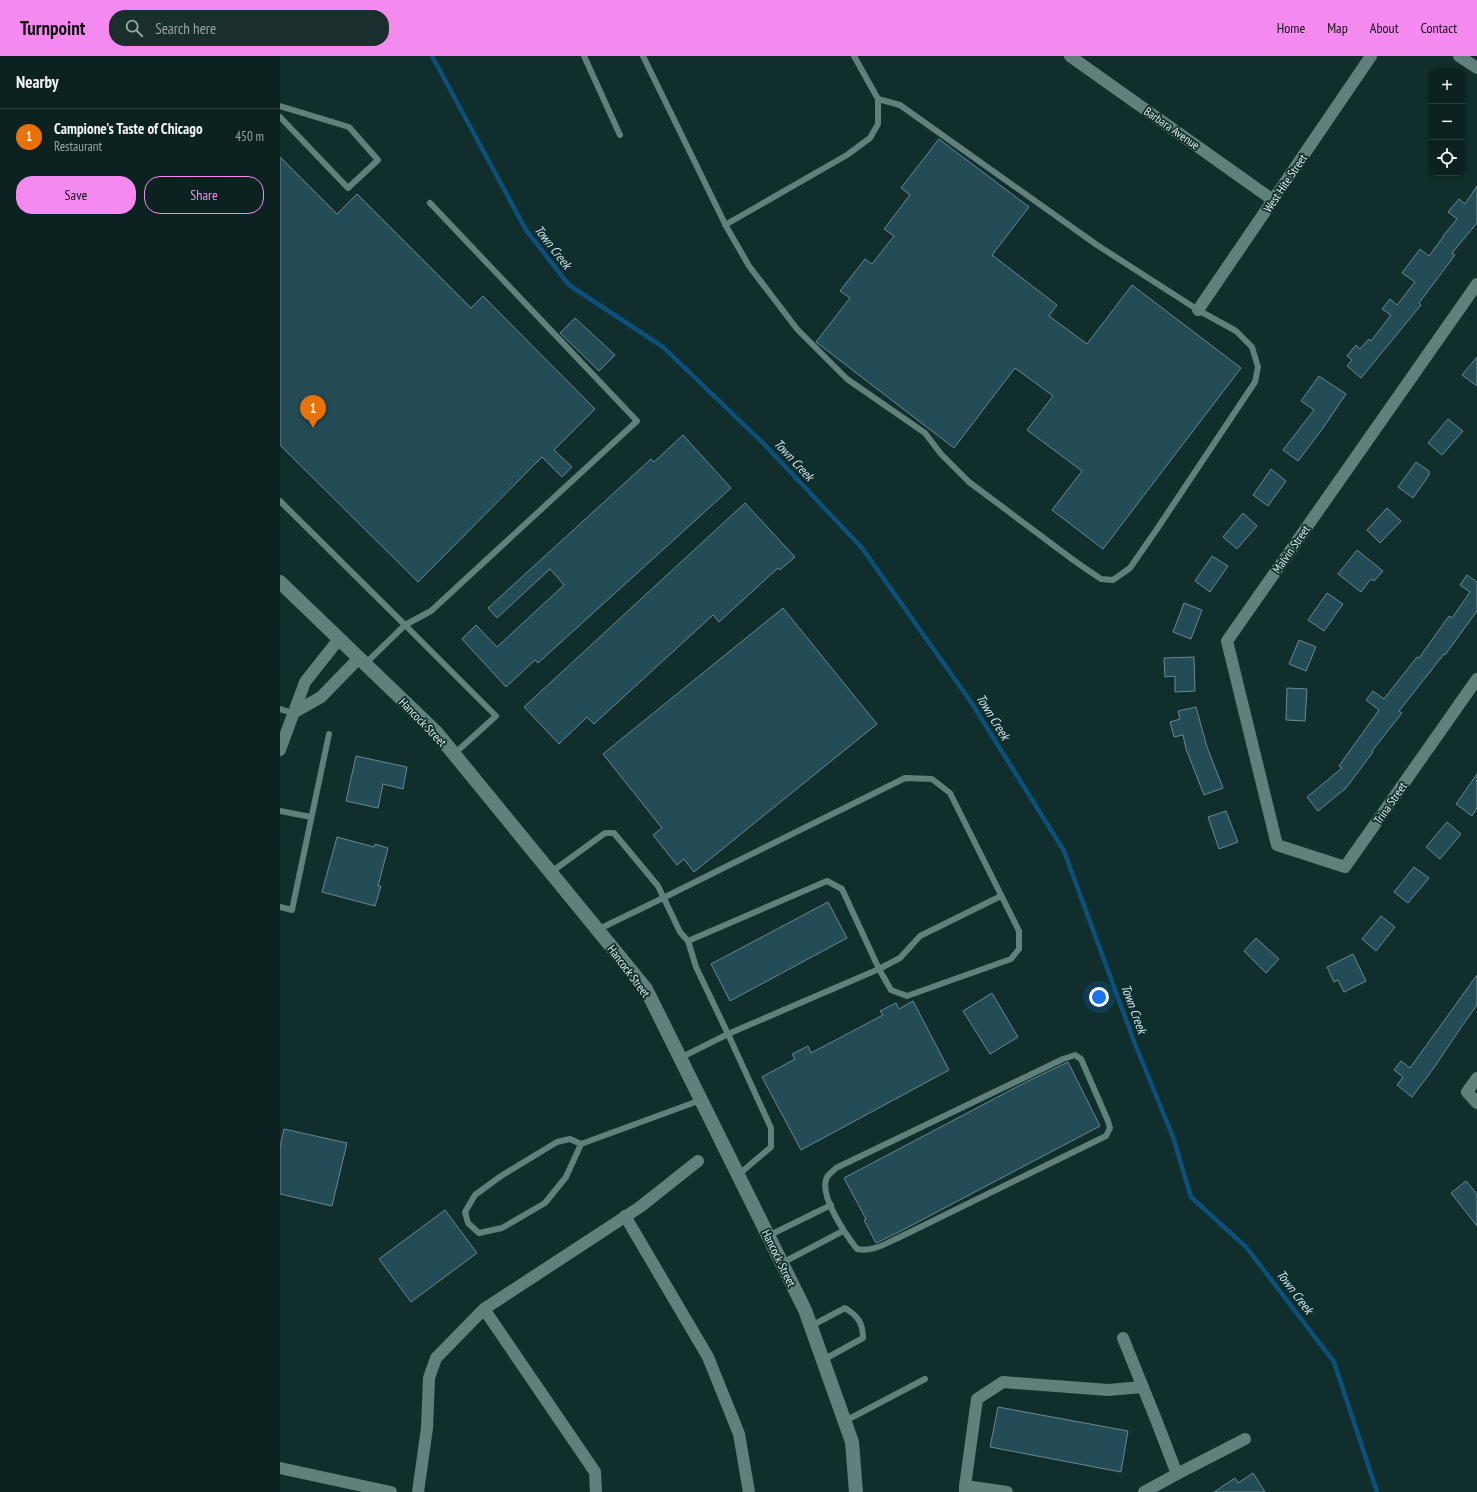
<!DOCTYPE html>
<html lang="en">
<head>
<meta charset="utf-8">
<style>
	:root { --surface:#0c2220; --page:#1a2f2d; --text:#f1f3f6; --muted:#9aa4a5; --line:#2c3f3e; --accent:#f489ef }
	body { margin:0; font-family:"PT Sans Narrow",sans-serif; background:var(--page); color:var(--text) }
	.controls { position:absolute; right:12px; top:12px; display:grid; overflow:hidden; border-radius:8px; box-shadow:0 2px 6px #0003 }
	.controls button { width:36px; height:36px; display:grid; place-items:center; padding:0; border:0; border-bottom:1px solid var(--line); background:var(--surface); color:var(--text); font:20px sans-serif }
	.you { position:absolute; left:819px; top:941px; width:14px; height:14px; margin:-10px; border:3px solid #fff; border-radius:50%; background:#1a73e8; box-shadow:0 0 0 6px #1a73e833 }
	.badge { display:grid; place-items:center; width:26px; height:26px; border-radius:50%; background:var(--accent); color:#fff; font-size:13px; font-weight:700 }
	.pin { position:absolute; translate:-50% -33px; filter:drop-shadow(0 1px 2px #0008) }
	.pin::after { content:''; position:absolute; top:21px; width:14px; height:12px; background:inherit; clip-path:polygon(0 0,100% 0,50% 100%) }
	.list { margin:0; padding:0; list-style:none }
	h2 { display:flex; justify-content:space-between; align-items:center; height:52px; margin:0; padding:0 16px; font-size:17px }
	h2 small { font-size:13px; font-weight:400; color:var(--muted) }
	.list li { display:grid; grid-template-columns:26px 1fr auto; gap:12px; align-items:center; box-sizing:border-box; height:56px; padding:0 16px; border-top:1px solid var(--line) }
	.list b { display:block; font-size:15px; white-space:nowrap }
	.list p { margin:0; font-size:13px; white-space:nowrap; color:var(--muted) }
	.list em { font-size:13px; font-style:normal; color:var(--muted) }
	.actions { display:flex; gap:8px; padding:12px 16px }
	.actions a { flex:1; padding:9px 0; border:1px solid var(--accent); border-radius:16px; text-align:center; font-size:14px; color:var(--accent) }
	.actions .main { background:var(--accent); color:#111 }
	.icon { flex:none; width:22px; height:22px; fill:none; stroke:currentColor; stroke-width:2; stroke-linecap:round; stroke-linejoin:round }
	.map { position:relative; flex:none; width:1197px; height:1436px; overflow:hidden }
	header { display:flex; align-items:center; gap:24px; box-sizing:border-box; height:56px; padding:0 20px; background:var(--accent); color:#111 }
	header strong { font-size:19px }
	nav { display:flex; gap:22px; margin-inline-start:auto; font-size:14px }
	.search { width:280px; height:36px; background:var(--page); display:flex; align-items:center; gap:10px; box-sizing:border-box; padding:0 14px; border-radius:16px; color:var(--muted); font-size:15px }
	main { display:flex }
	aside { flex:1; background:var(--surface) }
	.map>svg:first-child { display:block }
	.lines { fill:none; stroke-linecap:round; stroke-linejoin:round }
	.stream { stroke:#0d507b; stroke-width:4.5 }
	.building { fill:#244c56; stroke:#6a8890 }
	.service { stroke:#61807c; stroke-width:6 }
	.minor { stroke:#61807c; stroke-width:12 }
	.tertiary { stroke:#61807c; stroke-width:14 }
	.labels { text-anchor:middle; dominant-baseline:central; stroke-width:3.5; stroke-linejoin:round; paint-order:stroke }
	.street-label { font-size:12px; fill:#ddedeb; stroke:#102e2b }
	.water-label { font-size:13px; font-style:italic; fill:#d0e3f3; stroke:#102e2b }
</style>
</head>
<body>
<header>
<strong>Turnpoint</strong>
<div class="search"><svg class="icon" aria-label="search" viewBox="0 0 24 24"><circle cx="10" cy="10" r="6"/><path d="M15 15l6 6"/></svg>Search here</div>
<nav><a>Home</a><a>Map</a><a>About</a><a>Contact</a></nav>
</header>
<main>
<aside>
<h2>Nearby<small></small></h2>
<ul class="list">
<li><span class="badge" style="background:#e8710a">1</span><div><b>Campione's Taste of Chicago</b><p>Restaurant</p></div><em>450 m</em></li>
</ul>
<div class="actions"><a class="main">Save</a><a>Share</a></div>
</aside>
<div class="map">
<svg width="1197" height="1436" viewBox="0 0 1197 1436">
	<rect width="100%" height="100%" fill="#102e2b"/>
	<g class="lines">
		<!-- stream -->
		<path class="stream" d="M152,0L246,174L289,229L383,291L484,388L582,492L691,646L784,795L855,988L893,1081L911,1141L967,1192L1054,1306L1097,1436"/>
	</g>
	<!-- building -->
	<g class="building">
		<path d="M659,83L749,151L712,199L777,249L769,260L807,288L852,229L961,312L823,493L772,454L802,415L747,374L773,340L735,312L674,392L536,286L570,242L560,235L585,203L592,208L614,180L604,173L630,139L621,132Z"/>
		<path d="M0,101L57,158L77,138L191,252L203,240L315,353L274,394L292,411L282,421L262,401L138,526L0,389Z"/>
		<path d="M1197,130V167L1172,197L1175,199L1139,247L1141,249L1081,322L1067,310L1072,304L1067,300L1076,289L1080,293L1089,283L1091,285L1111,259L1102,253L1110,243L1117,249L1135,226L1122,217L1140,193L1149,200L1163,181V180L1177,163L1168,156L1179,143L1185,148Z"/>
		<path d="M295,262L335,299L319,315L280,277Z"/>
		<path d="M1197,301V330L1182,319Z"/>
		<path d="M1039,320L1066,338L1043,372L1018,405L1003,394L1034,354L1021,345Z"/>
		<path d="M1168,363L1183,375L1162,399L1148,387Z"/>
		<path d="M403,379L451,432L258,607L255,604L226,631L182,583L196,569L217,591L284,529L270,513L217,562L208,552L371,403L374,406Z"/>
		<path d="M1136,406L1149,415V419L1133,442L1118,431Z"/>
		<path d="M991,413L1006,425L988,450L973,439Z"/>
		<path d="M465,447L515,501L500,514L498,512L439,566L433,559L314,668L307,661L279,688L244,651Z"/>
		<path d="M1107,452L1121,465L1100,487L1087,474Z"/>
		<path d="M963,457L977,470L957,493L943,481Z"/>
		<path d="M1077,494L1103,515L1094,525L1091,523L1081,536L1058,518Z"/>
		<path d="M932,500L948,510L930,536L915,525Z"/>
		<path d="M1187,519L1197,526V555L1165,599L1164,598L1119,655L1122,657L1092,695L1093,696L1066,732L1038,755L1027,741L1062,712L1059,710L1099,654L1086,644L1093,635L1104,643L1137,601L1139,602L1169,560L1172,562L1190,536L1180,529Z"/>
		<path d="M1047,537L1063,548L1044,575L1028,564Z"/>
		<path d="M904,547L922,554L911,583L893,576Z"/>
		<path d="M503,552L597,668L414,816L404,803L397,809L373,779L382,772L323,698Z"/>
		<path d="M1019,584L1036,591L1026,615L1009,608Z"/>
		<path d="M914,601L915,635L895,636V620L885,621L884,602Z"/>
		<path d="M1007,632L1027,633L1025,665L1006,664Z"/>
		<path d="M916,651L927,691L943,732L924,739L906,693L903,679L894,681L890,666L900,663L898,655Z"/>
		<path d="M76,700L127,711L123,733L103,728L98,752L66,745Z"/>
		<path d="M1197,718V752L1192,760L1176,748Z"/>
		<path d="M946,755L958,786L939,793L928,761Z"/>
		<path d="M1167,766L1181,778L1160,803L1146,791Z"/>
		<path d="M57,781L94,791L95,788L108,792L98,830H101L95,850L42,836Z"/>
		<path d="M1134,811L1149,822L1128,847L1114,836Z"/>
		<path d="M548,846L567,882L450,945L431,908Z"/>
		<path d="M1101,860L1115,871L1096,895L1082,883Z"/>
		<path d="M976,882L999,903L986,917L964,895Z"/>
		<path d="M1073,898L1086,925L1064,936L1058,924L1054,926L1047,911Z"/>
		<path d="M1197,919V949L1180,973L1153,1013L1132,1041L1117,1029L1123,1021L1114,1014L1121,1005L1130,1012Z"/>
		<path d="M712,937L738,981L710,998L683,955Z"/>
		<path d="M633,945L669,1014L521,1094L482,1021L515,1003L512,998L528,990L531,997L603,959L600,955L616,947L619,953Z"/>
		<path d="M788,1006L820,1070L619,1176L596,1187L584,1164L586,1163L564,1122L746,1026Z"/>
		<path d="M4,1073L67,1087L52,1150L0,1138V1091Z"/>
		<path d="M1186,1125L1197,1138V1170L1171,1137Z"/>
		<path d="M165,1154L197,1197L131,1246L99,1203Z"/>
		<path d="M718,1351L848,1375L841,1416L710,1391Z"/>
		<path d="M973,1417L985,1436H934L955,1422L958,1427Z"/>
	</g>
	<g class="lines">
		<!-- service -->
		<g class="service">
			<path d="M304,0L340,79"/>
			<path d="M363,0L446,170L469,210L517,273L567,323L645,377L661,398L689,426L796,506L821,523L833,524L850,512L877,473L975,326L978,311L972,291L956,275L918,254L817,189L620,49L598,43L574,0"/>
			<path d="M0,50L69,71L98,104L68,132L0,61"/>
			<path d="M150,147L357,365L151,555L125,569L216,660L174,698"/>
			<path d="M445,169L567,99L590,82L598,68V43"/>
			<path d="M0,445L125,569L85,608"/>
			<path d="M0,653L13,657"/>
			<path d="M0,755L31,761"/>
			<path d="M270,817L325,777H334L378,830L400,876L408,885L416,911L448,978L491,1072V1091L458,1119"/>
			<path d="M0,851L12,854L49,678"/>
			<path d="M317,874L383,842L625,722L652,723L670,737L739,875V893L731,903L627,940L611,934L599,913L448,978L400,1002"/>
			<path d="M408,885L547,825L562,833L599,913L620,902L640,880L721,840"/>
			<path d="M795,999L801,1003L828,1065L830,1072L826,1080L618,1182C605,1188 592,1196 577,1193C566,1179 538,1139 547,1121C549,1118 553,1115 556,1112L783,1003Z"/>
			<path d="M301,1088L290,1083L277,1086L221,1120L195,1139L185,1156L188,1167L199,1177L222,1172L265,1147L286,1121L301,1088L421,1044"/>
			<path d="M488,1180L551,1149"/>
			<path d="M502,1207L563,1175"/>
			<path d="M531,1270L565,1252C578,1260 583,1267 583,1282L543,1304"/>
			<path d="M565,1365L645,1323"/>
		</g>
		<!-- minor -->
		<g class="minor">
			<path d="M790,0L993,144"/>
			<path d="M1179,0L1197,12"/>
			<path d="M1197,228L947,585L997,789L1065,811L1197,623"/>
			<path d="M918,254L1091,0"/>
			<path d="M13,657L41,641L79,602"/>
			<path d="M0,694L25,626L59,583"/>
			<path d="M1197,1022L1187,1036L1197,1047"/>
			<path d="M345,1160L428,1301L459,1378L469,1436"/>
			<path d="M204,1253L315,1416L316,1436"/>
			<path d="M843,1282L875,1361L897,1418L864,1436"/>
			<path d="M0,1412L111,1436"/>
			<path d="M897,1418L965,1383"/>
			<path d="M685,1430L697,1343L723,1326L828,1334L863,1331"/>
			<path d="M138,1436L147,1372L149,1322L156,1302L204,1253L360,1151L418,1105"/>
			<path d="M685,1436V1430L727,1436"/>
		</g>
		<!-- tertiary -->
		<path class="tertiary" d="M0,526L156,676L366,933L525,1254L572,1386L576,1436"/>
	</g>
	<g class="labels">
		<!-- street labels -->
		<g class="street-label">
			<text transform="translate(892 72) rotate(35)">Barbara Avenue</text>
			<text transform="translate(1005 127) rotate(-56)">West Hite Street</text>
			<text transform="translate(1011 493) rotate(-55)">Malvin Street</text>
			<text transform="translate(143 666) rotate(46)">Hancock Street</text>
			<text transform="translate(1110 747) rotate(-55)">Trina Street</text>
			<text transform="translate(349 915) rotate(53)">Hancock Street</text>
			<text transform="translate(499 1202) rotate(64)">Hancock Street</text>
		</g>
		<!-- water labels -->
		<g class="water-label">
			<text transform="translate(273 191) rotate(52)">Town Creek</text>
			<text transform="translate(514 404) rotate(47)">Town Creek</text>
			<text transform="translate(713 661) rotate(58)">Town Creek</text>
			<text transform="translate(854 953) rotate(70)">Town Creek</text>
			<text transform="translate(1015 1236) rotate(53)">Town Creek</text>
		</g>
	</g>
</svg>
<div class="controls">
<button>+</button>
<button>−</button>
<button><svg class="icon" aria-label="locate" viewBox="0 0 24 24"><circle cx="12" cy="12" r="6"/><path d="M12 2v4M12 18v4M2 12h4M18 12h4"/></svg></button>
</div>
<div class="you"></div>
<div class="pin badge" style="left:33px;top:372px;background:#e8710a">1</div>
</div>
</main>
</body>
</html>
